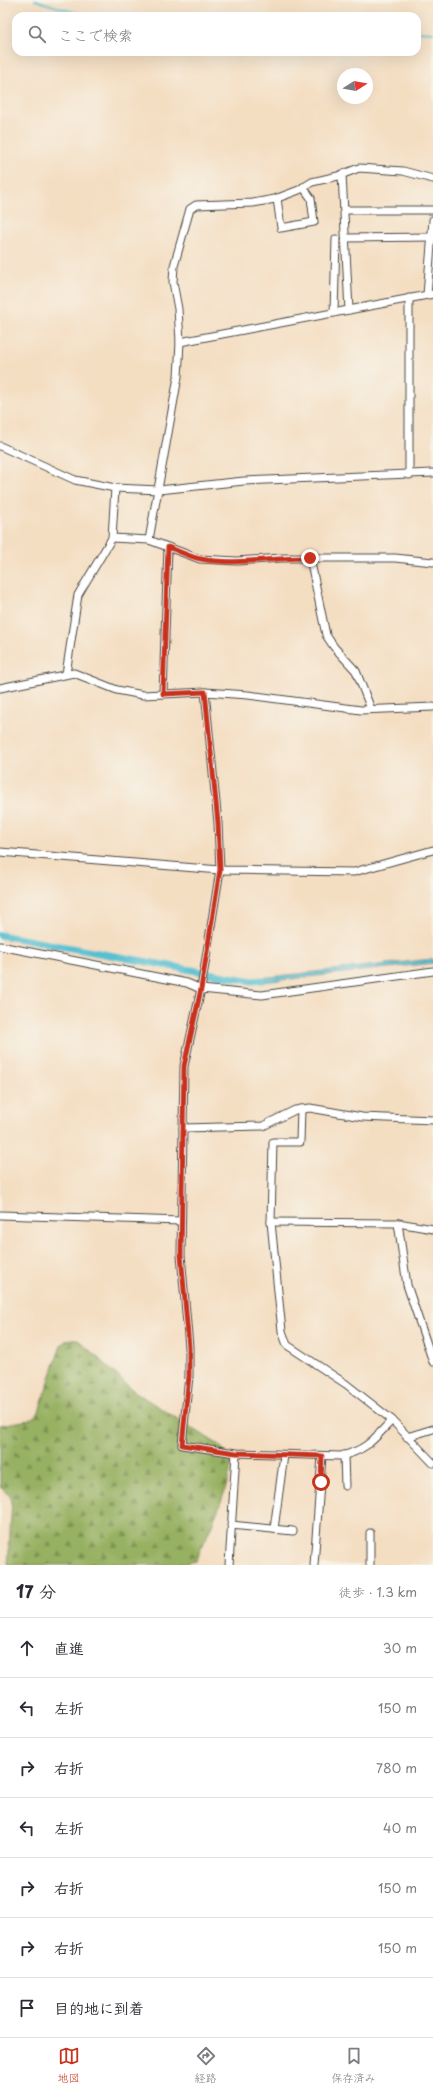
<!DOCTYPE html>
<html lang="ja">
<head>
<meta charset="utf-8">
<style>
	:root { --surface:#fff; --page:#f2f2f3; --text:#2b2b33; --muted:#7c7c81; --line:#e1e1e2; --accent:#c8321e }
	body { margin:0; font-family:"Playpen Sans","Klee One",sans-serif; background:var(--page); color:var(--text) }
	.compass { position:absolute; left:337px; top:68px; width:36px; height:36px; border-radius:50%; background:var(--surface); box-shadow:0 4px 16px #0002; rotate:79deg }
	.stop { position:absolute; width:12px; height:12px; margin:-9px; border:3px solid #c8321e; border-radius:50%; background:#fff }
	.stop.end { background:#c8321e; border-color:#fff; box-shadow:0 1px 4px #0008 }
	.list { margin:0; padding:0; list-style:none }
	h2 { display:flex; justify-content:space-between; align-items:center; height:52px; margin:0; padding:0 16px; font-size:17px }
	h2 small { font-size:13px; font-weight:400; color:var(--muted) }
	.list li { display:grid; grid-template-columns:26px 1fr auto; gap:12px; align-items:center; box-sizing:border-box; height:60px; padding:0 16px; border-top:1px solid var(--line) }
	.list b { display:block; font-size:15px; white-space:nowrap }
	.list em { font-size:13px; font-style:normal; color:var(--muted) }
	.icon { flex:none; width:22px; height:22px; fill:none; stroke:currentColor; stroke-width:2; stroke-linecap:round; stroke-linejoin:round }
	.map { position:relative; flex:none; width:433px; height:1565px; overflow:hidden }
	.search { position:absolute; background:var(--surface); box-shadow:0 4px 16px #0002; left:12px; right:12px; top:12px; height:44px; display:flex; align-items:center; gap:10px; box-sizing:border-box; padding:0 14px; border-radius:12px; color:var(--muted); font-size:15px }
	.sheet { height:472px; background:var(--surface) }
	nav { display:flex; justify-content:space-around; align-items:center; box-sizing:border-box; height:56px; border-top:1px solid var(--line); background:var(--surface); font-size:11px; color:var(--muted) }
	nav a { display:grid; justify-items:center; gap:2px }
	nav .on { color:var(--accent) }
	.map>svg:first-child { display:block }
	.forest { fill:url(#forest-firs); stroke:#616e46 }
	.water { fill:#56c0d2; stroke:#40767e }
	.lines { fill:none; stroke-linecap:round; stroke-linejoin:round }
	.stream { stroke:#56c0d2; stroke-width:2 }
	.canal { stroke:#56c0d2; stroke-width:7 }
	.minor-casing { stroke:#494642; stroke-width:9 }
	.minor { stroke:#fff; stroke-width:7 }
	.route { stroke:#c8321e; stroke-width:5 }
</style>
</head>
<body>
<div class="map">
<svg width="433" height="1565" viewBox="0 0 433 1565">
	<defs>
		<pattern id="forest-firs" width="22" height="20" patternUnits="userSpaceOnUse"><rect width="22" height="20" fill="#97b162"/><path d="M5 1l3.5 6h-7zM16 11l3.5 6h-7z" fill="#7b9051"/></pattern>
	</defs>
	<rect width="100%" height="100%" fill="#f7f3e8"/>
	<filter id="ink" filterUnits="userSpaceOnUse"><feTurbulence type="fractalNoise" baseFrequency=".025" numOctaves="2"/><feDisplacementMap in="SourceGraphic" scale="8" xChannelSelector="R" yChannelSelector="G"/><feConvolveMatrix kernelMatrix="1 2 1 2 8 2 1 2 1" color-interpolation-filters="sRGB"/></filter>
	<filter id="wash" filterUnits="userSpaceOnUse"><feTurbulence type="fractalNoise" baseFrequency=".012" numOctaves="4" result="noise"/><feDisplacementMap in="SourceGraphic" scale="16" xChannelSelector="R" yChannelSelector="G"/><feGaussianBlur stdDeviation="0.9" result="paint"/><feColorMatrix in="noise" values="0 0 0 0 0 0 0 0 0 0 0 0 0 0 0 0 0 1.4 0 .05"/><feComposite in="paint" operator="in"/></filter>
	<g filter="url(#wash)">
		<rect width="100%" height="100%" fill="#f4dec2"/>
		<!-- forest -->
		<path class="forest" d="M72,1339H77L84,1345L135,1392L219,1445C224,1450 230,1455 231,1462C233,1479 204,1545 195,1561L179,1565H8L12,1501L10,1496L0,1487V1425L29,1420L38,1414L61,1345L67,1340Z"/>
		<!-- water -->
		<path class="water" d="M433,959V963L252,983V979Z"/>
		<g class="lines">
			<!-- stream -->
			<g class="stream">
				<path d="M35,0L86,16"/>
				<path d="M417,32L433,33"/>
			</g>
			<!-- canal -->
			<path class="canal" d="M0,935L252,981L262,980"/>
		</g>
	</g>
	<g filter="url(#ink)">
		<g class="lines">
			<!-- minor casing -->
			<g class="minor-casing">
				<g id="minor">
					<path d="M342,174L349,310"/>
					<path d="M277,198L281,228L314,222L311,198L303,187"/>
					<path d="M344,210H433"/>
					<path d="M346,238L432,237"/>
					<path d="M427,295L433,220"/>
					<path d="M334,313L336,239"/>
					<path d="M180,342L433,294"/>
					<path d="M0,446L75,480L115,488L159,490L244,481L433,473"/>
					<path d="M409,475V298"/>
					<path d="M112,538L149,540L200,559L237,561L281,558H395L433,562"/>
					<path d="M149,540L178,377L180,342L178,309L173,282L174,266L190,209L196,205L253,203L275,199L299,190L312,182L338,176L359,168L403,171L433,179"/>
					<path d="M310,558L326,635L334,647L356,671L371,709"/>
					<path d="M66,674L78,595L112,538L115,488"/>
					<path d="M0,688L74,673L117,690L143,695L205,692L248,695L361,710L433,707"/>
					<path d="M205,692L218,823L220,870L201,989L184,1066L181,1255L189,1347V1376L182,1445L236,1453L341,1456C367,1450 374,1439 392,1420"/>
					<path d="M163,694L168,547"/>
					<path d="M0,852L220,870L354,872L433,850"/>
					<path d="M0,946L187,983L201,989L262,995L433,971"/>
					<path d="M301,1109L300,1142H273L271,1222L282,1331L287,1345L346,1384L392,1420L433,1463"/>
					<path d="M183,1128L263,1126L295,1110L310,1108L362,1117L433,1120"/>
					<path d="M0,1215L181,1221"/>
					<path d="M271,1222L398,1223L433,1229"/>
					<path d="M398,1223L407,1285L433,1362"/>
					<path d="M407,1437L433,1429"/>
					<path d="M344,1455L345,1486"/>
					<path d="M231,1525L293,1531"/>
					<path d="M274,1529L284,1455"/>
					<path d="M229,1565L236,1453"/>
					<path d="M314,1565L322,1456"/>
					<path d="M370,1565V1533"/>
				</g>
			</g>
			<!-- minor -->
			<use href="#minor" class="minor"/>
		</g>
	</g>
	<g class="lines" filter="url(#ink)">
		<!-- route -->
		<path class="route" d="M310,558C274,557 236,566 201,559C190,557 179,551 168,547L163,694L205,692L218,823L220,870L201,989L184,1066L181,1255L189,1347V1376L182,1445L236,1453L322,1456L321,1482"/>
	</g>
</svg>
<svg class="compass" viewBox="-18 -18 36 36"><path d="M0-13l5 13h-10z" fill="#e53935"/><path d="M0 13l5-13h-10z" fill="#7c7c81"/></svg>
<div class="stop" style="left:321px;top:1482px"></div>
<div class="stop end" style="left:310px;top:558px"></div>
<div class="search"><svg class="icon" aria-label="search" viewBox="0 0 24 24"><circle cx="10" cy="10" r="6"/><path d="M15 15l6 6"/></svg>ここで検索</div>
</div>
<section class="sheet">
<h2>17 分<small>徒歩 · 1.3 km</small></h2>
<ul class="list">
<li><svg class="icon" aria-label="ahead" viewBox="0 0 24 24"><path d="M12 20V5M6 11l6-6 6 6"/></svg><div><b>直進</b></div><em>30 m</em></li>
<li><svg class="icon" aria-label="left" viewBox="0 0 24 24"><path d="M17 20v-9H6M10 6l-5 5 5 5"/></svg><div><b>左折</b></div><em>150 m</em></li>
<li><svg class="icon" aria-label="right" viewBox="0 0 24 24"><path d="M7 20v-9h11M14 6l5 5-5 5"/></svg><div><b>右折</b></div><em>780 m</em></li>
<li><svg class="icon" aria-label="left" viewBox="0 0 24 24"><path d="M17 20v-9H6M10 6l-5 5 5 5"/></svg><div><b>左折</b></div><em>40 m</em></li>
<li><svg class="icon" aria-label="right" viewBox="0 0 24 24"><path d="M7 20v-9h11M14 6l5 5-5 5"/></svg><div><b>右折</b></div><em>150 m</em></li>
<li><svg class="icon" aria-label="right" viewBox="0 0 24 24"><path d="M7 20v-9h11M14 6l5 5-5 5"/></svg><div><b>右折</b></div><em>150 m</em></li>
<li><svg class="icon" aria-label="arrive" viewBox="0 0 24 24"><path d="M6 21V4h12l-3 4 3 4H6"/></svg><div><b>目的地に到着</b></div></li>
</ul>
</section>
<nav>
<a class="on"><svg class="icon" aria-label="map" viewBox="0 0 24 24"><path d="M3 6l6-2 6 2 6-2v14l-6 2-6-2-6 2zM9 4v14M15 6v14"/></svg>地図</a>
<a><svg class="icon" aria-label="directions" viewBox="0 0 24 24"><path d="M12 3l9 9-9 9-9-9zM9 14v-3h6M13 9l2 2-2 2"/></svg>経路</a>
<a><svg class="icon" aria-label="saved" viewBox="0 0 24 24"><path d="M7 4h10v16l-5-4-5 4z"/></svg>保存済み</a>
</nav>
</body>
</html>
